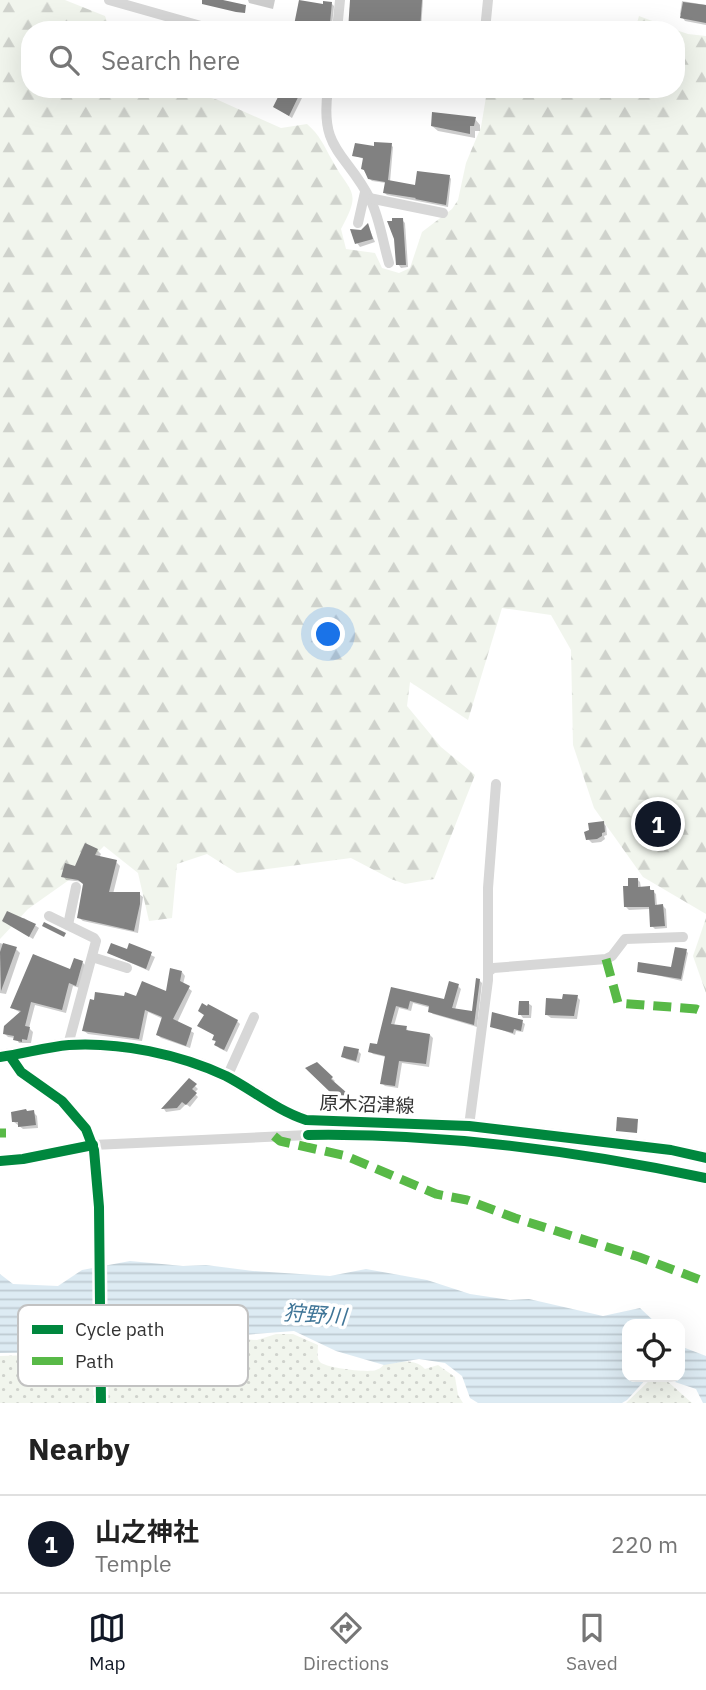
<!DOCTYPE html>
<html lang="en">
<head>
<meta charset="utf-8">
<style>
	:root { --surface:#fff; --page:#f2f2f2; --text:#222; --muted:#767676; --line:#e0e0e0; --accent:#111827 }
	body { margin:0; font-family:"IBM Plex Sans","Noto Sans JP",sans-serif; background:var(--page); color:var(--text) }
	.controls { position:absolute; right:21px; bottom:21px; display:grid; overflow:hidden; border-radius:14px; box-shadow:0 7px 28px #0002 }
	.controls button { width:63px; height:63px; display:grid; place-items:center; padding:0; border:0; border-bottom:2px solid var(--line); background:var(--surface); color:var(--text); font:35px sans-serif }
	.you { position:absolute; left:329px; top:635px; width:24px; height:24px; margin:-18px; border:5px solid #fff; border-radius:50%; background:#1a73e8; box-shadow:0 0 0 10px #1a73e833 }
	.badge { display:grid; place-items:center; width:46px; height:46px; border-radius:50%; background:var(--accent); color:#fff; font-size:23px; font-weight:700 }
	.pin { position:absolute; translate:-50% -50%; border:4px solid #fff; box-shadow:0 2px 7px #0006 }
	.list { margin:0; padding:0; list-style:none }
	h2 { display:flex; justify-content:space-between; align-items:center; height:91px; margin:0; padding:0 28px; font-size:30px }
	h2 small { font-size:23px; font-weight:400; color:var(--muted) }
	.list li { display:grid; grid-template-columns:46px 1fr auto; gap:21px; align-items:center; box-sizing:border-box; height:98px; padding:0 28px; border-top:2px solid var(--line) }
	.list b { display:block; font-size:26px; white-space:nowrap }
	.list p { margin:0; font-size:23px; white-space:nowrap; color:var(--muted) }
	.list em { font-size:23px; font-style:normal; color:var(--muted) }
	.icon { flex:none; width:38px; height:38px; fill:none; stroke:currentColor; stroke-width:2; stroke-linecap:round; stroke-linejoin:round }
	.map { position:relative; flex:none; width:706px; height:1403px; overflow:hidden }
	.search { position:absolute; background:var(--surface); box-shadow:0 7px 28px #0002; left:21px; right:21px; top:21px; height:77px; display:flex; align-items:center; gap:18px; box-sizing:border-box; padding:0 24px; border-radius:28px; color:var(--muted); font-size:26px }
	.sheet { height:189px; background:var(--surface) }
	nav { display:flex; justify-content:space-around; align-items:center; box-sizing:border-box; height:98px; border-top:2px solid var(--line); background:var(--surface); font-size:19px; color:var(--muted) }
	nav a { display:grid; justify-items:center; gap:4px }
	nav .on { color:var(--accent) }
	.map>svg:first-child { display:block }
	.grass { fill:url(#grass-dots) }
	.forest { fill:url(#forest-firs) }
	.water { fill:url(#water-rules) }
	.shadow { fill:#0003 }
	.building { fill:#818181 }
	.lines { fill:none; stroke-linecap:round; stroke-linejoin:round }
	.minor { stroke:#d7d7d7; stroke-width:10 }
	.major { stroke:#cacaca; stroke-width:14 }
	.quiet { stroke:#58b947; stroke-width:9; stroke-dasharray:18 9; stroke-linecap:butt }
	.cycleway-casing { stroke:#fff; stroke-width:15 }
	.cycleway { stroke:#00873e; stroke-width:10 }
	.labels { text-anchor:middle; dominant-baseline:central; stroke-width:7; stroke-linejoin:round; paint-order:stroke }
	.street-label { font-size:19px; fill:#333; stroke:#fff }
	.water-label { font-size:21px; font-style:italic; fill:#3f7597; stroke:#fff }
	.key { fill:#fff; stroke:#c2c2c2; stroke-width:2 }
	.key-label { font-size:19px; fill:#333 }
</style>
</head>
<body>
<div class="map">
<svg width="706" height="1403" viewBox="0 0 706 1403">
	<defs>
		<pattern id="grass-dots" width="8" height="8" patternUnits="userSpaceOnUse" patternTransform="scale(1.75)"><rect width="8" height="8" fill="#f1f5ed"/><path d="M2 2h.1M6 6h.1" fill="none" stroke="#cfd2cc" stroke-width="1.8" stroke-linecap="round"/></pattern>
		<pattern id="forest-firs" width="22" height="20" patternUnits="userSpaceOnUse" patternTransform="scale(1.75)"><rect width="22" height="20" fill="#f1f5ed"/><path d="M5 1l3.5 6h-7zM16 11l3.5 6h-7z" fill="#cfd2cc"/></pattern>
		<pattern id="water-rules" width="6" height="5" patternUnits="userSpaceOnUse" patternTransform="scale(1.75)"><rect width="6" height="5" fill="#ddebf3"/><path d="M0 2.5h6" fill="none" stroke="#becad1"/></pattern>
	</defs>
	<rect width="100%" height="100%" fill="#fff"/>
	<!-- grass -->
	<g class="grass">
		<path d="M276,1334H293L318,1345C318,1350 316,1358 320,1362C326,1368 368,1373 376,1370C381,1368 382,1367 385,1363C399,1362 415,1358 425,1369L438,1365L455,1377L458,1395L463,1403H0V1356L65,1354L157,1338L204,1341L222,1338L257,1340Z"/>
		<path d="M652,1378L666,1380L692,1403H626Z"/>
	</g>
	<!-- forest -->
	<g class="forest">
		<path d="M0,0H65L105,16L110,30H30V89H180L218,100L281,128L307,124C320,135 324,146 332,160C350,194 363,189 341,229L346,249L375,253L382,268L399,273L410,268L422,232L452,209L458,200L466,163L481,127L486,97L490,89H676V30L688,34L706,36V914L643,877L594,808L573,745L571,650L551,615L502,608L468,720L410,682L407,706L441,747L475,775L434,879L405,884L391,879L351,858L237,873L207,854L177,864L172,918L149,921L138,873L104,846L76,875L28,909L0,939Z"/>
		<path d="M639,16L676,30H635Z"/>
		<path d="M706,918V993L693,956Z"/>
	</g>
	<!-- water -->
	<g class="water">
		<path d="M130,1261L183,1266L206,1265L253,1271L330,1276L366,1269L427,1280L470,1294L510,1300L529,1299L603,1316L640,1308L657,1324H627V1377H648L627,1400L622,1403H478L470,1398L462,1376L445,1363L419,1359L384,1365L336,1351L294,1331L203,1338H154L64,1352L0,1353V1274L13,1284L58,1286L82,1270Z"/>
		<path d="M680,1346L706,1356V1403H703L696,1389L660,1377H680Z"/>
	</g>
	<!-- shadow -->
	<g class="shadow">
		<path d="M248,0H275L273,9L249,3Z"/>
		<path d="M352,0H423L421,30H350Z"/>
		<path d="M682,1L706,5V25L685,21L680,14Z"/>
		<path d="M331,3L334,6L332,25L312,22L311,30H290L291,23L296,24Z"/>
		<path d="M228,89H260L257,98L230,92Z"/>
		<path d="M275,89H302L305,92L292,118L275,107L280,98Z"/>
		<path d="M314,89H323L322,97L316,96L313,93Z"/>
		<path d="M337,89H384L383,96L341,93L339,98Z"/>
		<path d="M475,119L480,125V131H475V138L438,131L432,126Z"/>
		<path d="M391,145L393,147L390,182L417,187L449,176L451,179L448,207L387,195L384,192L386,183L372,181L369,178L363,169L364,159L354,155Z"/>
		<path d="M402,220L405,223L408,267L401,268L398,264Z"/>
		<path d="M368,226L375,242L360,247L357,243L362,232Z"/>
		<path d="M603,823L606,826L607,835L604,836L605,839L601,842L592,843L588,839Z"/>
		<path d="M97,850L101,854L99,858L116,862L120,866L113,894H139L143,897L138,933L83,921L79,918L84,882L66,880L63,876Z"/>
		<path d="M637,879L640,882L641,888H649L656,894L657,906H663L666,909L667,928L655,929L652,926L650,909L629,910L626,907Z"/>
		<path d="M24,918L39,928L33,939L4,921Z"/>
		<path d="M0,943L16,949L20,953L6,994L0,993Z"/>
		<path d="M130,945L155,957L149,971L109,953L129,951Z"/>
		<path d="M686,951L688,953L682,981L639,971L672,969Z"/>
		<path d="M82,962L86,966L80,988L73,986L66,1013L35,1005L29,1028L33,1032L31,1043H19L16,1038L8,1037L4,1033L21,1013L12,1008Z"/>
		<path d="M182,972L185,976L183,984L192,991L177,1023L194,1033L190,1048L161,1038L158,1035L163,1019L148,1012L142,1041L88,1034L84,1031L137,999L167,993Z"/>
		<path d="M479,980L482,983L477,1027L433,1014L430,1011L431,1008L413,1003L411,1011L399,1008L394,1026L406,1027L409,1033L430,1035L433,1038L429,1067L402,1063L398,1088L385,1086L382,1083L386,1057L373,1054L370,1051L378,1046L392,989L446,1001L458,986L461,989L455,1010L473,1013Z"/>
		<path d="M577,997L580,1000L577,1019L551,1018L547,1015Z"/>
		<path d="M528,1003L532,1006L531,1018H523L520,1014Z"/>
		<path d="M237,1021L240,1024L227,1052L219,1048L214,1039L216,1036Z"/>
		<path d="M522,1022L525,1024L523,1032L516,1031L515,1035L492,1026Z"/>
		<path d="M358,1051L361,1054L359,1063L346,1059L343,1056Z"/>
		<path d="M317,1064L335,1081L333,1083L349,1097L339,1109L327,1098L332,1092Z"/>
		<path d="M189,1080L198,1089L194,1093L198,1097L190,1107L186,1104L180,1110L166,1112L164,1109Z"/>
		<path d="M33,1112L37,1116L38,1128L23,1129L14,1122Z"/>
	</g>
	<!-- building -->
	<g class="building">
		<path d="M202,0H223L246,5L245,13L236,12L202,4Z"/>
		<path d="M299,0L323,4V1L332,2L330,23L310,21L309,30H293Z"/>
		<path d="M350,0H422L420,30H348Z"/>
		<path d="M683,2L706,5V23L680,18Z"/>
		<path d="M265,89H302L289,116L273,107L278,97Z"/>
		<path d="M432,112L476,117L474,126H470V134L431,126Z"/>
		<path d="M374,142L392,143L388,180L415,185L417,171L450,175L446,205L415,199L416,198L383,193L385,182L368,179L364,170L361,169L363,158L352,156L355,143L374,146Z"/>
		<path d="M392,218H403L406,265H396L394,239L387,221H392Z"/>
		<path d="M368,223L373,239L355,244L350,229L361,230Z"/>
		<path d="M604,821L605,832L602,833V836L597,839L586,840L584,832L589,830L588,823Z"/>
		<path d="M85,843L98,849L95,855L117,860L109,892H140V904L134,931L77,918L83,884L78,880L61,877L65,863L75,866Z"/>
		<path d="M628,878H638V887L650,886V890H654L655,905L663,904L665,926L650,927L649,907H624L623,886H628Z"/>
		<path d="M7,911L36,924L29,937L2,921Z"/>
		<path d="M44,922L66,933L64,937L42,926Z"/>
		<path d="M3,943L17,947L1,991L0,952Z"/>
		<path d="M111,943L127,949L129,943L152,952L146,969L107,953Z"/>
		<path d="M675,947L687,949L681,979L637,972L638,962L671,967Z"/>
		<path d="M33,954L70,969L74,958L83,961L76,986L69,983L62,1010L31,1002L25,1026L30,1027L27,1040L22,1039V1042L13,1040L14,1036L3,1034L4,1026L21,1011L10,1008Z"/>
		<path d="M170,968L182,971L180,981L190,986L173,1019L192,1028L186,1046L156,1035L162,1017L145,1010L139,1039L82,1031L90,999L94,1000L95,992L124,996L125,992L136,996L142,981L166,991Z"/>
		<path d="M476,978L480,979L474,1025L428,1012L429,1006L410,1001L408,1009L396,1006L391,1024L407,1026L406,1030L430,1034L426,1064L399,1061L395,1086L380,1084L385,1056L368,1052L370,1043L377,1044L391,987L444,999L449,981L459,984L452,1008L472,1011Z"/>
		<path d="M563,994L578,995L574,1016L545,1015L546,998L562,999Z"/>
		<path d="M519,1001H529V1015H518Z"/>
		<path d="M202,1003L207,1006L208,1004L238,1020L224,1050L214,1045L216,1041L212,1040L214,1035L197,1026L204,1015L198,1011Z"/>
		<path d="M492,1012L523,1020L521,1031L514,1029L513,1033L490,1027Z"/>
		<path d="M344,1046L359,1049L356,1061L341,1057Z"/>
		<path d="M317,1062L333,1077L331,1079L347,1093L335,1107L325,1098L330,1092L305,1068Z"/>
		<path d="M189,1078L197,1084L192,1089L197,1093L186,1105L182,1102L177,1108L161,1109Z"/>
		<path d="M26,1109L27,1111L34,1110L36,1125L18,1127V1122H12L11,1112Z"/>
		<path d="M617,1117L638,1119L637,1133L616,1131Z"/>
	</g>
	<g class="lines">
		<!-- minor -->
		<g class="minor">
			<path d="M109,0L215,30"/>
			<path d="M337,30L340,0"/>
			<path d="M485,30L488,0"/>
			<path d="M328,89C319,152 347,152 371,201C380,220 383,243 389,263"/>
			<path d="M369,198L443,213"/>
			<path d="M358,223L365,192"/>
			<path d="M49,916L94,938L96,941L68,1045"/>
			<path d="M68,925L76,887"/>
			<path d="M92,957L127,968"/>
			<path d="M488,972L493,968L606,959L612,956L625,939L683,937"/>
			<path d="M10,1056L21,1072L62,1101L86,1129L94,1150L99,1207L101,1403"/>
			<path d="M227,1077L254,1017"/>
			<path d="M469,1126L488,980V888L496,784"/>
			<path d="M93,1145L308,1135"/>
		</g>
		<!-- major -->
		<path class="major" d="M0,1057C23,1054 46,1047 69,1045C120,1042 179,1054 226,1076C253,1090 276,1110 306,1120L469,1126L671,1150L706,1158"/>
		<!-- quiet -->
		<g class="quiet">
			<path d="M606,959L618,1003L696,1009L706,1013"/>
			<path d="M0,1133H6"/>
			<path d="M274,1136L280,1141L346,1156L436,1194L467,1200L515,1218L639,1257L706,1282"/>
		</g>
		<!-- cycleway casing -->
		<g class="cycleway-casing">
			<g id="cycleway">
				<path d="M10,1056L21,1072L62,1101L86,1129L94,1150L99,1207L101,1403"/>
				<path d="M0,1057C23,1054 46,1047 69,1045C120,1042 179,1054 226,1076C253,1090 276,1110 306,1120L469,1126L671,1150L706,1158"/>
				<path d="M308,1135C439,1133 577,1151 706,1178"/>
				<path d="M0,1161L23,1159L93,1145"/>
			</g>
		</g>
		<!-- cycleway -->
		<use href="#cycleway" class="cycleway"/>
	</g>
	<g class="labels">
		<!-- street labels -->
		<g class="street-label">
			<text transform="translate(367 1104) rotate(2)">原木沼津線</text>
		</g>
		<!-- water labels -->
		<g class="water-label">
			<text transform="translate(315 1314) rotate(4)">狩野川</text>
		</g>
	</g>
	<!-- legend -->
	<rect x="18" y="1305" width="230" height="81" rx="10" class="key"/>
	<rect x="32" y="1325" width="31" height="9" fill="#00873e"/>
	<rect x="32" y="1357" width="31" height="8" fill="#58b947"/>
	<g class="key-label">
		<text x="75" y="1336">Cycle path</text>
		<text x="75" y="1368">Path</text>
	</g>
</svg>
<div class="controls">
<button><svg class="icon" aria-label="locate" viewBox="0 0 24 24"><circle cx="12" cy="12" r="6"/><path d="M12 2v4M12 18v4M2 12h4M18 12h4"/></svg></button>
</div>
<div class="you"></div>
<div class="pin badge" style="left:658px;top:824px">1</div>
<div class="search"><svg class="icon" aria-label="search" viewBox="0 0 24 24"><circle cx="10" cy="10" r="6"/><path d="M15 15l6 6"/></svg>Search here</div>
</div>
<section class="sheet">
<h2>Nearby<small></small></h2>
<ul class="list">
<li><span class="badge">1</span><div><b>山之神社</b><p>Temple</p></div><em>220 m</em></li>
</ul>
</section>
<nav>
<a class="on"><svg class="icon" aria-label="map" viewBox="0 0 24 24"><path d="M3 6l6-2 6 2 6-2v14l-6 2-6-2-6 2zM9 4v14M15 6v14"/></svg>Map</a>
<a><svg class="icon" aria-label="directions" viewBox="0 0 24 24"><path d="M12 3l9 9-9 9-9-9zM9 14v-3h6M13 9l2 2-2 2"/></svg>Directions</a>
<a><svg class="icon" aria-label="saved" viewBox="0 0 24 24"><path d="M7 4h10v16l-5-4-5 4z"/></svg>Saved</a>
</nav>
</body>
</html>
